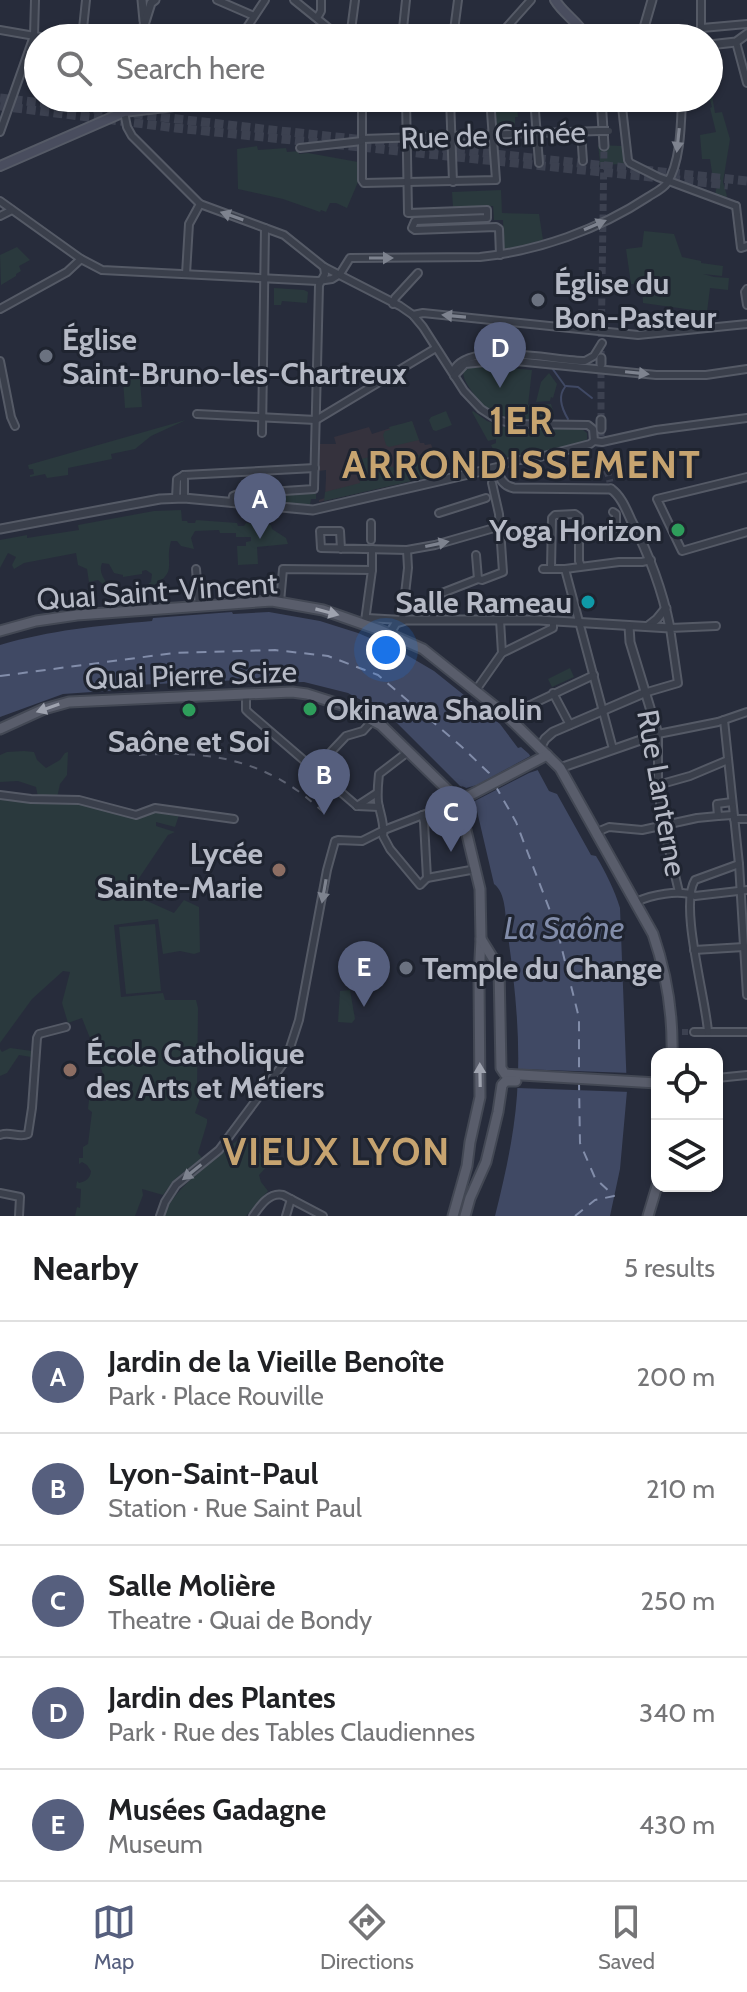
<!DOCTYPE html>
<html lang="en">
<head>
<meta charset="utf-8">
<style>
	:root { --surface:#fff; --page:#f6f6f6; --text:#202124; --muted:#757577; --line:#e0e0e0; --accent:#565f7e }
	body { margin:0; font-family:Cabin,sans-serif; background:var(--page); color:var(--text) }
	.controls { position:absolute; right:24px; bottom:24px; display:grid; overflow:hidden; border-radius:16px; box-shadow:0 2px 6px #0004 }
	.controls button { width:72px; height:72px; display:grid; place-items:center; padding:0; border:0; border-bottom:2px solid var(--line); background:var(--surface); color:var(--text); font:40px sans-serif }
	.you { position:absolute; left:386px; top:650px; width:28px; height:28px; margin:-20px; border:6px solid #fff; border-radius:50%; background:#1a73e8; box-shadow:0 0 0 12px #1a73e833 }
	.badge { display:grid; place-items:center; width:52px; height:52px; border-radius:50%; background:var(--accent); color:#fff; font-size:26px; font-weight:700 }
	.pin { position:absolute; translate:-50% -66px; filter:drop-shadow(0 2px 4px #0008) }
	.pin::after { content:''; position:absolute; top:42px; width:28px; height:24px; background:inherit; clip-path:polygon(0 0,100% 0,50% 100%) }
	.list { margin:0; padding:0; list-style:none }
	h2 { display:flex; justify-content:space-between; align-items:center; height:104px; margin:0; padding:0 32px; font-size:34px }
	h2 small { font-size:26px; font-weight:400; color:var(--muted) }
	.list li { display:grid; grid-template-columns:52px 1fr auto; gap:24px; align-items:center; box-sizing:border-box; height:112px; padding:0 32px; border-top:2px solid var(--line) }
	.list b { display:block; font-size:30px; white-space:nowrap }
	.list p { margin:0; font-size:26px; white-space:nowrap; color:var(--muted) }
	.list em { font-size:26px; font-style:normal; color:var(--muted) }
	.icon { flex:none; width:44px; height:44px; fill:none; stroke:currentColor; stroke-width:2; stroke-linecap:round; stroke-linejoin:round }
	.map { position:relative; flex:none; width:747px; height:1216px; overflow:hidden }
	.search { position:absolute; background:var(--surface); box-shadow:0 2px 6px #0004; left:24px; right:24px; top:24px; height:88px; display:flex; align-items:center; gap:20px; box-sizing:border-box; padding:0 28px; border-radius:44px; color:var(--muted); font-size:30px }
	.sheet { height:664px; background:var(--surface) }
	nav { display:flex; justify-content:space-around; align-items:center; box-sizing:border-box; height:112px; border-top:2px solid var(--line); background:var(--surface); font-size:22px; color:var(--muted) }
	nav a { display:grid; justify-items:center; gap:4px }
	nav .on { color:var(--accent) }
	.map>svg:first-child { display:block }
	.medical { fill:#35323d }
	.green { fill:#2a393d }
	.water { fill:#404964 }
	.pier { fill:#272c3b }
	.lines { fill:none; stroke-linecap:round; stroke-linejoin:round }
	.stream { stroke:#404964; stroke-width:2 }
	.ferry { stroke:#828daa; stroke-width:2; stroke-dasharray:10 8; stroke-linecap:butt }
	.minor-tunnel { stroke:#3c4150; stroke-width:6; stroke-dasharray:6 3; stroke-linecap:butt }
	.tertiary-tunnel { stroke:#3c4150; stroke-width:7; stroke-dasharray:7 3.5; stroke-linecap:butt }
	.primary-tunnel { stroke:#3c4150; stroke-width:9; stroke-dasharray:9 4.5; stroke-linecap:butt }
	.minor-casing { stroke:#555a66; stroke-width:10 }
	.tertiary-casing { stroke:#555a66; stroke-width:11 }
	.secondary-casing { stroke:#555a66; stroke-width:12 }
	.primary-casing { stroke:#434854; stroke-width:13 }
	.minor { stroke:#3a3f4b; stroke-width:6 }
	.tertiary { stroke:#3a3f4b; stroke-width:7 }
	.secondary { stroke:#494d5e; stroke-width:8 }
	.primary { stroke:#595d6b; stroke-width:9 }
	.rail { stroke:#5d6272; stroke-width:2; stroke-dasharray:8 8; stroke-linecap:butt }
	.minor-bridge-casing { stroke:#555a66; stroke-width:10; stroke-linecap:butt }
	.minor-bridge { stroke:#3a3f4b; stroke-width:6 }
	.oneway { fill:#7e838f }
	.oneway2 { fill:#9fa3af }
	.worship-dot { fill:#6b7280; stroke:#1f2430; stroke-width:3 }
	.leisure-dot { fill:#2e9e5b; stroke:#1f2430; stroke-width:3 }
	.culture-dot { fill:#0f9aa8; stroke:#1f2430; stroke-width:3 }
	.education-dot { fill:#8d6e63; stroke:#1f2430; stroke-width:3 }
	.labels { text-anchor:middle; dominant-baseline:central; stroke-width:6; stroke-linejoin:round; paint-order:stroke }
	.street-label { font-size:30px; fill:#b6bac6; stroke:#1f2430 }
	.poi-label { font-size:30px; font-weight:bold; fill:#b6bac6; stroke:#1f2430; text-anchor:start }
	.water-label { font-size:32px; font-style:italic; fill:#828daa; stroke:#1f2430 }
	.district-label { font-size:38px; font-weight:bold; letter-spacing:2px; fill:#c7a470; stroke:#1f2430 }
</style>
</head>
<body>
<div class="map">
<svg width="747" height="1216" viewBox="0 0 747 1216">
	<rect width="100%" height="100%" fill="#272c3b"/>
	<!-- medical -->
	<path class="medical" d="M412,421L420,443H424L425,445L431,444L433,450V454L424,458L425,478L319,502V500L325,498L326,477V470L319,471L320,444H336L334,437L369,427L372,434Z"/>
	<!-- green -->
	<g class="green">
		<path d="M712,95L715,113L722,112L730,139L723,182L727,196L726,198L715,194L717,186H714L710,159H702L700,135L716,132L710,108L712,107L709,96Z"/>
		<path d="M505,98H516L518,117H515V129L500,130L497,127L495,102L505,101Z"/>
		<path d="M598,145L622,146L624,164L598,165L600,162Z"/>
		<path d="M257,146L258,150L286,148L287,152L299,151V154L308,153L358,162V182L347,208L336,203H330L326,212L321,210L320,212L283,199L238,189L237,149Z"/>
		<path d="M501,190L502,213L539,214L543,240L504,250L503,220H494L493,206L453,207L452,192Z"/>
		<path d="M644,231L674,234L682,257L701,261V263L723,266L722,276L703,274L714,277L729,278L728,290L710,288L707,312L643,303L642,285L631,284L626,249L642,247Z"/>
		<path d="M17,247L30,260L19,266L21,271L16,274V276L1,285L0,255Z"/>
		<path d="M274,288L304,290L308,292L307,303L282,301L281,305H274Z"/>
		<path d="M506,363L509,368L532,370L528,405L551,404L554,414L542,418V420C514,420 490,418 473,393C468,386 463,379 463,371L467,367C480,367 492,364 506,363Z"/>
		<path d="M549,373L557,384L553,398L551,397L550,401L536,402L541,382Z"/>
		<path d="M140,379L142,407L125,408L123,380Z"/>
		<path d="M446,411L452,425L436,431L433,430L429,420L431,417Z"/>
		<path d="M473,411L487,421L508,428L582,429L587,433V439L584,442L566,447L532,455L511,456L500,461L497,458L491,445L496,443V439L488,441L472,412Z"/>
		<path d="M186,420L151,436L135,449L111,454L112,459L68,468V475L47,478L45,474L30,477V475L34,474L33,469H29L28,465Z"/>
		<path d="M412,421L419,440L389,447L386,445L383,435L385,431L390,430L389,427Z"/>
		<path d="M382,454L383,467H414L415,456L423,454L425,478L324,501L325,492L360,483C359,475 360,468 361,459Z"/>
		<path d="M316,493V499H311L310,505L265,501V496Z"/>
		<path d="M181,510L182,521H187L188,523H195L196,520L237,523L238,526H244L246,523L271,525L272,529L286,538L288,544L257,547L258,564L238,565L237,546H246V542L251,541V537H236V533H220L219,530L195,531L191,538L194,549L181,546L177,541H171C164,564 179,572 152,586L148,584L151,582L152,574L146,570L142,571V574L123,577V575L114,573L109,564L102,563C99,570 102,576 106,582H111L112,584L105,586L98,580L89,582L87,569L78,565L76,553L24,563L14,569L12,565L16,557L8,553L0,568V540L27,535V538L79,530L78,525L154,511Z"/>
		<path d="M570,668L574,677L552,687L548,679Z"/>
		<path d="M24,751L34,752L37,760L46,768L60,760L65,753L68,752L67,775L60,784L57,798L38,797L36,787L18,781L0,782V755L7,752Z"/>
		<path d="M0,797L74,801L134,816L154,810L180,812L175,827L156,822V826L175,832L168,835L133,887L136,896L174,913L184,900L199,907L200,952L194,954L180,951L163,954L158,919L114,925L121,997L163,993L165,1000H196L198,1008L197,1092H201V1095L195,1113L207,1119V1123L198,1153L202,1158L175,1179L163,1195L142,1189L143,1195L135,1216H75L77,1207L80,1208L81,1189L76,1188L77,1181L79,1183C86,1181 90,1179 91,1171L87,1165L82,1162L79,1164V1158H83V1147L88,1144L92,1112L88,1109L89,1100L106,1101C108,1075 91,1042 82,1018L68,1023L62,1003L70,972L63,971L32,999L0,1043Z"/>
		<path d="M155,924L161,991L126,994L119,927Z"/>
		<path d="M350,990L355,1019L352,1023L338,1022L340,991Z"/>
		<path d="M10,1048L32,1051L31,1057L19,1055L7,1073L0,1076V1049L2,1052Z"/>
		<path d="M242,1136L270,1163L259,1175L261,1182L268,1191L246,1216H164C172,1188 220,1156 242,1136Z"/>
	</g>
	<!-- water -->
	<path class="water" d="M232,612L233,614L269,612L320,621L358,633L400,651L434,671L500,724L518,748L521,747L529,754L549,791L557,794L591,855L596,856C605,871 615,891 620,908L627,1091L620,1169L610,1216H495C505,1176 514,1136 517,1095C521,1040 515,984 507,929C505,915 506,893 494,884L477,811L466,788L460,786L389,715L348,693L304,682L263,683L262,679L136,685L135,689L63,694L0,717V645C51,630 97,626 152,621L153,618Z"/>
	<!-- pier -->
	<g class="pier">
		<path d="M534,754L541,769L529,773L471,803L462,786L466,788L477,785Z"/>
		<path d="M518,1069L630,1073L631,1092L517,1088Z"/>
	</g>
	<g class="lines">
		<!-- stream -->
		<g class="stream">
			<path d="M552,368L565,386"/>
			<path d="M566,386L578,387L592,398"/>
			<path d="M565,387C557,397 562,409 568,419"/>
		</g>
		<!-- ferry -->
		<g class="ferry">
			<path d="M0,676L174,653L275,650L328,656L378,675L462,747L489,773L492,780"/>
			<path d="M495,785L516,822L557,929L579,1018V1075"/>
			<path d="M575,1216L595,1200L614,1196L595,1178L580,1143L579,1082"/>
		</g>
		<!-- minor-tunnel -->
		<path class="minor-tunnel" d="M682,1032H694"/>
		<!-- tertiary-tunnel -->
		<g class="tertiary-tunnel">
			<path d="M601,358L604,146"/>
			<path d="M601,420V366"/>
			<path d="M601,429V461L608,474L610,482"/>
		</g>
		<!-- primary-tunnel -->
		<g class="primary-tunnel">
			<path d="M0,98L271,130L747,181"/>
			<path d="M0,106L176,128L728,185"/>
		</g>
		<!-- minor casing -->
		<g class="minor-casing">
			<g id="minor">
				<path d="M217,0L254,16"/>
				<path d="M294,0L341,38"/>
				<path d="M701,0V38"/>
				<path d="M317,18L321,11V0"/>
				<path d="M702,28L747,24"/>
				<path d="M0,30L46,38"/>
				<path d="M82,38L86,0"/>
				<path d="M240,38L265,0"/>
				<path d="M350,38L355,0"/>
				<path d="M402,38L406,0"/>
				<path d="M453,38L458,0"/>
				<path d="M497,38L531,0"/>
				<path d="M626,38L642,36"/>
				<path d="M736,42L747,83"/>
				<path d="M362,98V180L364,183L496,180L490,98"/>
				<path d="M406,98L408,213L487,210V218L415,221L412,228L415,230L496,227L499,229L500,255"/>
				<path d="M450,98L453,182"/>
				<path d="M534,98L539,163"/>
				<path d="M621,98L628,160L630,163L658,177L736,206"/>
				<path d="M124,112L127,127L132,136L200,204L284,235L324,267L400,306L413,315L423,327L464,391L481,409L498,420L514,424L588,425L593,429L594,441"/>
				<path d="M0,132L34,36L35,0"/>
				<path d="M581,132L583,161"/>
				<path d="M362,139L599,131"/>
				<path d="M300,148L362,141"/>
				<path d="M0,201L81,259L102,270L318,281L332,279L340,274"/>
				<path d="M736,206L741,248L747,246"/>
				<path d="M0,216L12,210"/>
				<path d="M186,274L189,224L200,204"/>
				<path d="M340,274L350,258L480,257C538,251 598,230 648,197C654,193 663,189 667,183C681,162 681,123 682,98"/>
				<path d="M747,289L745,292L747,305"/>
				<path d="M393,304L395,298L418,273"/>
				<path d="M0,309L67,272L81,259"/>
				<path d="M413,315L423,313L638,335L747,324"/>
				<path d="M0,361L11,417L15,426"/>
				<path d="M455,368C473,341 556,361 585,361L594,356L602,343"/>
				<path d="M454,376L465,364L505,360L656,375H706L747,369"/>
				<path d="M197,414L316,420L436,348"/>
				<path d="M262,433L265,228"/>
				<path d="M495,468L512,461L536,458L590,444L594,441L602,442L656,430L747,418"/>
				<path d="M184,475L315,468"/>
				<path d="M747,477L657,499L682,551L747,532"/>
				<path d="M176,498L177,479L184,475"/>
				<path d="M184,498V475"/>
				<path d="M232,503L233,496L238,494L314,489L319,285L325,274L324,267"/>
				<path d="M439,513L486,498"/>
				<path d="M371,523V540"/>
				<path d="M579,536L611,537L616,533V514L613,512"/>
				<path d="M341,549L340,531H320L321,548L407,550L435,545L494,528L500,529L503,532H515"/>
				<path d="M476,555L478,579"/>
				<path d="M551,568L552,518L555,515L575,514L579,517V561L581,566"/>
				<path d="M196,569L199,607"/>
				<path d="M543,569H565L619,562H642L651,560"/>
				<path d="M565,569L613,749"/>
				<path d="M280,602L283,569L372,570"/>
				<path d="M367,618L402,620L408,568L407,550"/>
				<path d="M432,620L437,595L478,579L482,580L503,572L499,514L492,483"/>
				<path d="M500,620L502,653"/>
				<path d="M365,621L372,570V549"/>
				<path d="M476,690L502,653L553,628V622"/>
				<path d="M553,693L570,725"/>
				<path d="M644,693L678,683L670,628L716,626"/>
				<path d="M246,695V710L249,713L357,806"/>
				<path d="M507,716L594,675"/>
				<path d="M724,720L739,864L747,995"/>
				<path d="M409,751L379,774C378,784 377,792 378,802C380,814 385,824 383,836L390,849L420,885L427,878L424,822L422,815"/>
				<path d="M314,770L346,736L363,731L373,720"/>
				<path d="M658,785L690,776L728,760"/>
				<path d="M0,795L31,799L79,800L136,815L155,808L234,819"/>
				<path d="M732,802L717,804L718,816L733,815"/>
				<path d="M357,806L377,793"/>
				<path d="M357,806L379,807"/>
				<path d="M734,819H747"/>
				<path d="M597,832L609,827L642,830L697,818L718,816"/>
				<path d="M427,878L476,869"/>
				<path d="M679,892L662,820L658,785V734L718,722L747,712"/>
				<path d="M636,902C651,895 679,889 695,896L747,890"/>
				<path d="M694,950L744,947"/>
				<path d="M694,1032H747"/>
				<path d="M708,1032C706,999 679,905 695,880L739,864"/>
				<path d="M717,1078L747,1075"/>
				<path d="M0,1135C9,1131 19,1138 28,1134L32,1108L37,1038L39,1034L66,1027"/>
				<path d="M0,1193L20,1197L19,1216"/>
				<path d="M160,1216L165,1202L176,1185L219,1150L286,1060L299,1020L327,870L335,841L338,840L362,841L384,830L459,801"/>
				<path d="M253,1216C260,1206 269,1192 283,1195L323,1216"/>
				<path d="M286,1216L291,1199"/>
			</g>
		</g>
		<!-- tertiary casing -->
		<g class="tertiary-casing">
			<g id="tertiary">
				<path d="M142,0L144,21"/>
				<path d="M140,38L151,3L155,0"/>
				<path d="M641,38L652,0"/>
				<path d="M709,45L736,42L747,34"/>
				<path d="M124,98V112"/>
				<path d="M601,98L604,146"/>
				<path d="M601,364V358"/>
				<path d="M601,420V429"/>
				<path d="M0,529L160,499L184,498L313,510L495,468C500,478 503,486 514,488L611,489"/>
				<path d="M648,626L657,619L666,608"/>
				<path d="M390,633L396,623L406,620H539L670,628C662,588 650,556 631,520C626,509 621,496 611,489"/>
				<path d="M540,748L545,739L553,732L644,693"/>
				<path d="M560,768L658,734L630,642L629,626"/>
			</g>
		</g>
		<!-- secondary casing -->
		<g class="secondary-casing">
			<g id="secondary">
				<path d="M555,0C564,15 579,22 587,38"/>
				<path d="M0,166L124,112L240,98"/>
			</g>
		</g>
		<!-- primary casing -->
		<g class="primary-casing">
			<g id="primary">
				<path d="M0,631L36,621L77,615L272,601L323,610L380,630L423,649L507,716L560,768L653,934C666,972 673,1013 672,1054"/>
				<path d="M0,729L44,709L69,702L292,692L307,694L345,706L381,725L459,801L480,889L481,939L479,978L480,1097L470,1142L467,1166L453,1216"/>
				<path d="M459,801L547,755"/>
				<path d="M481,939L499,968L501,1068L505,1074L657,1083"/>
				<path d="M465,1216L470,1198L486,1162L498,1112L502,1085L506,1081H516"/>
				<path d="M648,1216L657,1186"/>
			</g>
		</g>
		<!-- minor -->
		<use href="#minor" class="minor"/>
		<!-- tertiary -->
		<use href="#tertiary" class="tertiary"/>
		<!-- secondary -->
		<use href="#secondary" class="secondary"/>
		<!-- primary -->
		<use href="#primary" class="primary"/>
		<!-- rail -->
		<path class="rail" d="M139,755C197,751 249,756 298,791C308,798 317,807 327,815"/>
		<!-- minor-bridge casing -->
		<g class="minor-bridge-casing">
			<path id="minor-bridge" d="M599,131H609"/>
		</g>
		<!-- minor-bridge -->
		<use href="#minor-bridge" class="minor-bridge"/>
	</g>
	<!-- one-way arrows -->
	<defs><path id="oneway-solid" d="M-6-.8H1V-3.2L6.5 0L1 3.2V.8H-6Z" transform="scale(2)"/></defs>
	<g class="oneway">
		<use href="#oneway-solid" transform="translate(678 140) rotate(96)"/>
		<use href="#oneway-solid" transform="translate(232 216) rotate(-161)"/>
		<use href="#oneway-solid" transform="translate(595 225) rotate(-23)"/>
		<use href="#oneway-solid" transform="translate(381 258)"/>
		<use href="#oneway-solid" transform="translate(454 316) rotate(-175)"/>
		<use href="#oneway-solid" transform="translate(637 373) rotate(6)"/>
		<use href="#oneway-solid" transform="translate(437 544) rotate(-12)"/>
		<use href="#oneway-solid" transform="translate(324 891) rotate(100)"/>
		<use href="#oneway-solid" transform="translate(192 1172) rotate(141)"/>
	</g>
	<g class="oneway2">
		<use href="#oneway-solid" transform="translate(327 612) rotate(15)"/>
		<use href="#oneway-solid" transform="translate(48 708) rotate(161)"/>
		<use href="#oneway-solid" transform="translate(480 1075) rotate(-91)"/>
	</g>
	<!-- markers -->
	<g class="worship-dot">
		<circle cx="538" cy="300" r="8"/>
		<circle cx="46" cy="356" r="8"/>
		<circle cx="406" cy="968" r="8"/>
	</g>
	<g class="leisure-dot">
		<circle cx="678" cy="530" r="8"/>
		<circle cx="310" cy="709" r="8"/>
		<circle cx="189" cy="710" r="8"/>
	</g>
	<circle class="culture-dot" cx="588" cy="602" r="8"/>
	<g class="education-dot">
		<circle cx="279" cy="870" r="8"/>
		<circle cx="70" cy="1070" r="8"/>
	</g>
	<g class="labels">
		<!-- street labels -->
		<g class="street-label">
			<text transform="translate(493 135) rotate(-2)">Rue de Crimée</text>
			<text transform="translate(157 591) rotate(-4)">Quai Saint-Vincent</text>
			<text transform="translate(191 675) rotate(-2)">Quai Pierre Scize</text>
			<text transform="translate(662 793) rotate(80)">Rue Lanterne</text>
		</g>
		<!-- poi labels -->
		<g class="poi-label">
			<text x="554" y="283">Église du<tspan x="554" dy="34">Bon-Pasteur</tspan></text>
			<text x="62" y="339">Église<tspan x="62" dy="34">Saint-Bruno-les-Chartreux</tspan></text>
			<text x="662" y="530" text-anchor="end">Yoga Horizon</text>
			<text x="572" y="602" text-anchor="end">Salle Rameau</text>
			<text x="326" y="709">Okinawa Shaolin</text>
			<text x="189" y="741" text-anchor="middle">Saône et Soi</text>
			<text x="263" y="853" text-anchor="end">Lycée<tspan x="263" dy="34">Sainte-Marie</tspan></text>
			<text x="422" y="968">Temple du Change</text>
			<text x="86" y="1053">École Catholique<tspan x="86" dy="34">des Arts et Métiers</tspan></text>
		</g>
		<!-- water labels -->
		<g class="water-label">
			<text x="564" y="927">La Saône</text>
		</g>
		<!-- district labels -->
		<g class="district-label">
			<text x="522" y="420">1ER<tspan x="522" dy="44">ARRONDISSEMENT</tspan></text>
			<text x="337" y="1151">VIEUX LYON</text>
		</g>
	</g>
</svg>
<div class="controls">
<button><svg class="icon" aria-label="locate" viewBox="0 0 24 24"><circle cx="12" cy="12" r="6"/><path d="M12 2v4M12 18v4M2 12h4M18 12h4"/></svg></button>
<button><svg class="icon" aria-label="layers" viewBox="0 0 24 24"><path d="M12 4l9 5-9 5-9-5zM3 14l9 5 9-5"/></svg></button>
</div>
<div class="you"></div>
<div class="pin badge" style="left:260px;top:539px">A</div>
<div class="pin badge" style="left:324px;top:815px">B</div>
<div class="pin badge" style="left:451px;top:852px">C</div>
<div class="pin badge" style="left:500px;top:388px">D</div>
<div class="pin badge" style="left:364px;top:1007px">E</div>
<div class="search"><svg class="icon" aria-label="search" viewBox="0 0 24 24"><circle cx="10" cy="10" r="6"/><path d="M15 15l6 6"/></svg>Search here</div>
</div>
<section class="sheet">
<h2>Nearby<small>5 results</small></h2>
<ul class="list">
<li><span class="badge">A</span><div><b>Jardin de la Vieille Benoîte</b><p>Park · Place Rouville</p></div><em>200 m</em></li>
<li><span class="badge">B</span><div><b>Lyon-Saint-Paul</b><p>Station · Rue Saint Paul</p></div><em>210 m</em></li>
<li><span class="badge">C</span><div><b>Salle Molière</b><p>Theatre · Quai de Bondy</p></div><em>250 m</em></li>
<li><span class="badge">D</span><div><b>Jardin des Plantes</b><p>Park · Rue des Tables Claudiennes</p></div><em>340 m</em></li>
<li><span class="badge">E</span><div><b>Musées Gadagne</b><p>Museum</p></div><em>430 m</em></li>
</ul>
</section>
<nav>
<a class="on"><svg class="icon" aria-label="map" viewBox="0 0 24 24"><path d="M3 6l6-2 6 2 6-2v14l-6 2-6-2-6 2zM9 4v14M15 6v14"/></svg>Map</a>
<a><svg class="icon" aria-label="directions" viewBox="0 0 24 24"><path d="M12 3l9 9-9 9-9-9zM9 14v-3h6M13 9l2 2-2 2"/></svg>Directions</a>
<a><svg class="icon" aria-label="saved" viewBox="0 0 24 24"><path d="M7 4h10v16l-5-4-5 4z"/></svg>Saved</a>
</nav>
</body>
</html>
